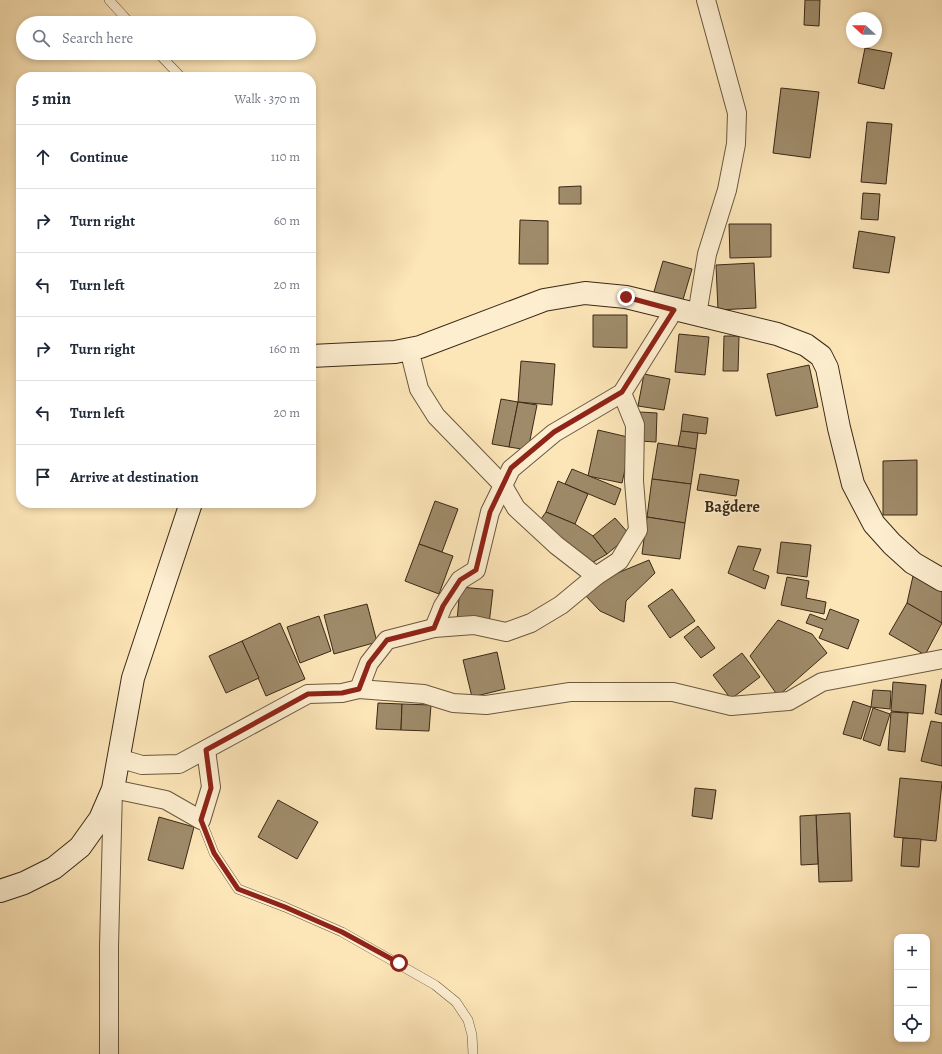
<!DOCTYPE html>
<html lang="en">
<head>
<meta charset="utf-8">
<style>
	:root { --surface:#fff; --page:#f2f2f3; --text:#1f2937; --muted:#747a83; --line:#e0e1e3 }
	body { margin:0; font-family:Alegreya,serif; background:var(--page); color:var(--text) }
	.controls { position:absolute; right:12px; bottom:12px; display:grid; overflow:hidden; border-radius:8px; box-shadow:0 2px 6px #0003 }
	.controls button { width:36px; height:36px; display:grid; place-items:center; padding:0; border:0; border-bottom:1px solid var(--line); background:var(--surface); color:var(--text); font:20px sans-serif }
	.compass { position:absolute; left:846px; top:12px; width:36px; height:36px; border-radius:50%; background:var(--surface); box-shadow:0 2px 6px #0003; rotate:291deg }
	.stop { position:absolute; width:12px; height:12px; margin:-9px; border:3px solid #8f2418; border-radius:50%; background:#fff }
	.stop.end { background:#8f2418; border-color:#fff; box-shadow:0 1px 4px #0008 }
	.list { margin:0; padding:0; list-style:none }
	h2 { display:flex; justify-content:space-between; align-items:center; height:52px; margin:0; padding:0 16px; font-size:17px }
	h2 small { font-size:13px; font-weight:400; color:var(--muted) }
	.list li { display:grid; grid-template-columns:26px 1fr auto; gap:12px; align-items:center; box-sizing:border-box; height:64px; padding:0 16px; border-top:1px solid var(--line) }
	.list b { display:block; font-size:15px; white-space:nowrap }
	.list em { font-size:13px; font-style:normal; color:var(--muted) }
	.icon { flex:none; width:22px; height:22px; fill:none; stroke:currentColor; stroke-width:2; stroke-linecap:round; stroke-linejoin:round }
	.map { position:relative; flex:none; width:942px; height:1054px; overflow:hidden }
	.search { position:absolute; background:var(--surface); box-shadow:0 2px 6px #0003; left:16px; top:16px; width:300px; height:44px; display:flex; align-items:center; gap:10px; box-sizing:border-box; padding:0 14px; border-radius:22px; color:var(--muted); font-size:15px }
	.panel { position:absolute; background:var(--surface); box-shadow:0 2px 6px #0003; left:16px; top:72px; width:300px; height:436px; border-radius:16px }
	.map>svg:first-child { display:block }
	.building { fill:#9f8b6a; stroke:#3a2917 }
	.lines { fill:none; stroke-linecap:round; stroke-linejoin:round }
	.lane-casing { stroke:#6a583f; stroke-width:10 }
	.street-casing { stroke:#6a583f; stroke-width:20 }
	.secondary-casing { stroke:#3a2917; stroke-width:24 }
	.lane { stroke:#fdeed0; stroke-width:9 }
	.street { stroke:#fdeed0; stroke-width:18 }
	.secondary { stroke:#fdeed0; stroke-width:22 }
	.route { stroke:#8f2418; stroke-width:5 }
	.labels { text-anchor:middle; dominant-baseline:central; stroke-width:3.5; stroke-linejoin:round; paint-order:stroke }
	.quarter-label { font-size:16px; font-weight:bold; fill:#3a2917; stroke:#fdeed0 }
</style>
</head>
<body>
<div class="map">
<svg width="942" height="1054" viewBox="0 0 942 1054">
	<rect width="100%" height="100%" fill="#fce5b7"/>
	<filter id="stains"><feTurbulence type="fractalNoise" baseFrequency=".005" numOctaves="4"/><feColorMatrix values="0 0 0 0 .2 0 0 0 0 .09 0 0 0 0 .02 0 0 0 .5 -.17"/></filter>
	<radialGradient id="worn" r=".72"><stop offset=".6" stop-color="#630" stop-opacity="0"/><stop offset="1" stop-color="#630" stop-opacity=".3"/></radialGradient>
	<!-- building -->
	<g class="building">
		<path d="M805,0H820L819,26L804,25Z"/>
		<path d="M865,48L892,53L884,89L858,83Z"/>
		<path d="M781,88L819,92L810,158L773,153Z"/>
		<path d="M867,122L892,124L886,184L861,182Z"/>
		<path d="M581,186V204H559V187Z"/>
		<path d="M863,193L880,194L878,220L861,219Z"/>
		<path d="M520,220L548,221V264H519Z"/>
		<path d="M729,224H771V257L730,258Z"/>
		<path d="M859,231L895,237L889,273L853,268Z"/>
		<path d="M663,261L692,269L682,303L653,295Z"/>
		<path d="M754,263L756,308L718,310L716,265Z"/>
		<path d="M593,315H627V348L593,347Z"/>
		<path d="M679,334L709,337L705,375L675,372Z"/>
		<path d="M724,336H739L738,371H723Z"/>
		<path d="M521,361L555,364L552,405L518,402Z"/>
		<path d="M809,365L818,407L776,416L767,374Z"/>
		<path d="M644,374L670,379L664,410L638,406Z"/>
		<path d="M501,399L518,402L509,447L492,444Z"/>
		<path d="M518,402L537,405L528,450L509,447Z"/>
		<path d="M640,412L657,413L656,442L639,441Z"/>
		<path d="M683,414L708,418L706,434L681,431Z"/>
		<path d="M598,430L632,438L622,483L588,476Z"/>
		<path d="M681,431L698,433L696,449L678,446Z"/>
		<path d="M658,443L696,449L691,484L652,479Z"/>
		<path d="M917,460V515H883V461Z"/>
		<path d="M572,469L621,489L615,505L565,484Z"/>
		<path d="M700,474L739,480L736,496L697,490Z"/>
		<path d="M652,479L691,484L685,523L647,517Z"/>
		<path d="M558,481L588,494L575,524L546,512Z"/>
		<path d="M435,501L458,509L442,552L419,544Z"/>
		<path d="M546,512L575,524L593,536L607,554L590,564L541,519Z"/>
		<path d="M647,517L685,523L680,559L642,554Z"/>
		<path d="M615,518L630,535L607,554L593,536Z"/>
		<path d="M781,542L811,545L807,577L777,573Z"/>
		<path d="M419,544L453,556L439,594L405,581Z"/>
		<path d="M738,546L761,549L753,570L769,576L765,589L728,573Z"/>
		<path d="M649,560L655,573L626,601L624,622L600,611L584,594L613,575Z"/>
		<path d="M913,576L939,587L942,590V623L907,603Z"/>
		<path d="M787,577L809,581L806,598L826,602L824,614L781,605Z"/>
		<path d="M460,587L493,590L489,624L457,621Z"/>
		<path d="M672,589L695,621L670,638L648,606Z"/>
		<path d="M907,603L942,623L925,655L889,634Z"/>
		<path d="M367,604L377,642L334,654L324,615Z"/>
		<path d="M830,609L859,620L848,649L819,638L823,629L806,623L810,614L826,620Z"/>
		<path d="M319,616L331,651L300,663L287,627Z"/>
		<path d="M778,620L812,634L827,653L778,696L750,656Z"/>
		<path d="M280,623L305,679L266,696L242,641Z"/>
		<path d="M698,626L715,648L701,658L684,637Z"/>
		<path d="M242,641L259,678L226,693L209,656Z"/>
		<path d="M497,652L505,689L472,697L463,660Z"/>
		<path d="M742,653L760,677L731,699L713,675Z"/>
		<path d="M942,679V715L935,713Z"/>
		<path d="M893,682L926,685L923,714L891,711Z"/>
		<path d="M873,690L891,691L890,709L871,707Z"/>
		<path d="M853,701L871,707L861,739L843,734Z"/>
		<path d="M378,703L402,704L401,730L376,729Z"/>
		<path d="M402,704L431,705L429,731L401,730Z"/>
		<path d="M873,708L890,714L880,746L863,740Z"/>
		<path d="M891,712L908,713L905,752L888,750Z"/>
		<path d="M931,721L942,723V766L921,761Z"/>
		<path d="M900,778L942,782L936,841L894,837Z"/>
		<path d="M695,788L716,790L712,819L692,816Z"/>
		<path d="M278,800L318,822L297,859L258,837Z"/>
		<path d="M850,813L852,881L819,882L816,815Z"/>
		<path d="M816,815L818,864L801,865L800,816Z"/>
		<path d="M159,817L194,827L183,869L148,860Z"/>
		<path d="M903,838L921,839L919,867L901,866Z"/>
	</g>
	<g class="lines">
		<!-- lane casing -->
		<g class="lane-casing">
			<g id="lane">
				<path d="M109,0L130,23"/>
				<path d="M158,53L181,77"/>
				<path d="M201,820L214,853L238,889L285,907L342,932L435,985L456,1002L468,1020L472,1035L473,1054"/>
			</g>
		</g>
		<!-- street casing -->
		<g class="street-casing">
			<g id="street">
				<path d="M697,315L707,254L727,190L736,144L737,113L706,0"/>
				<path d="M409,349L419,389L436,416L502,484L516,508L556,545L596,576L619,561L638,530L634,481L635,425L622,393"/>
				<path d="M434,628L443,606L460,580L476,570L490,512L511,469L554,433L622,393L674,310"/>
				<path d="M359,689L424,694L453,703L486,705L570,692H673L731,706L789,701L822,682L942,659"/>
				<path d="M118,758L142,765L179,764L308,694L342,693L359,689L369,663L387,640L434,628L474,625L506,632L531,623L561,605L596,576"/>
				<path d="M109,1054V946L113,789L166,800L201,820L211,787L206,750"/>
			</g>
		</g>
		<!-- secondary casing -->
		<g class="secondary-casing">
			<g id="secondary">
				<path d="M311,356L395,352L420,347L544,300L585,293L626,297L777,334L806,345L821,356L827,368L839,428L853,484L874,524L892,544L913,563L942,580"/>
				<path d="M0,891L24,883L54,868L80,847L100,819L113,789L133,678L191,503"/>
			</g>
		</g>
		<!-- lane -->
		<use href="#lane" class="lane"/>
		<!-- street -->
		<use href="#street" class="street"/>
		<!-- secondary -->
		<use href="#secondary" class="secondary"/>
	</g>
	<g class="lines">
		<!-- route -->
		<path class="route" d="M399,963L342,932L285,907L238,889L214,853L201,820L211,788L206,750L308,694L342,693L359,689L369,663L387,640L434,628L443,606L460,580L476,570L490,512L511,468L554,432L622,392L674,310L626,297"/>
	</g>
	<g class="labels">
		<!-- quarter labels -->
		<g class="quarter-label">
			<text x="732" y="507">Bağdere</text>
		</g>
	</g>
	<rect width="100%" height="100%" filter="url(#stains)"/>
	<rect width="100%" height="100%" fill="url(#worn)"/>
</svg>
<div class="controls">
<button>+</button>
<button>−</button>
<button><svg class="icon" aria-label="locate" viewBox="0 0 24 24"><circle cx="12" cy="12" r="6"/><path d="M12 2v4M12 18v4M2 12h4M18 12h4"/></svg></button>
</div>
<svg class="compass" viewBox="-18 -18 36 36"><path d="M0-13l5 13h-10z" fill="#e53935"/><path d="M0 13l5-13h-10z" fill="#747a83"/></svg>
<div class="stop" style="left:399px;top:963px"></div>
<div class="stop end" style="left:626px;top:297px"></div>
<div class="search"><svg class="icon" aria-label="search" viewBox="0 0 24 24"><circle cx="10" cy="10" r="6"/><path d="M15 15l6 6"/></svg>Search here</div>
<section class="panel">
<h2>5 min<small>Walk · 370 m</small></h2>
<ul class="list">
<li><svg class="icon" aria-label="ahead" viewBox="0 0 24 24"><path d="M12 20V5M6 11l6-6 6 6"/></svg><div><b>Continue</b></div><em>110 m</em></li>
<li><svg class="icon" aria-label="right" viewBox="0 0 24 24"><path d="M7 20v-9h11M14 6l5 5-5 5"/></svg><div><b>Turn right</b></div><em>60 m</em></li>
<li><svg class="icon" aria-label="left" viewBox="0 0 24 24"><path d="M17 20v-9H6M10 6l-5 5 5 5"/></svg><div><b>Turn left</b></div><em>20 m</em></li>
<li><svg class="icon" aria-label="right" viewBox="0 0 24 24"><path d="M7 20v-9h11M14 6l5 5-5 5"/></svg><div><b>Turn right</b></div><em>160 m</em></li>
<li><svg class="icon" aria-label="left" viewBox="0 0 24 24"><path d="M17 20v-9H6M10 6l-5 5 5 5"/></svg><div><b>Turn left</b></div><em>20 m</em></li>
<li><svg class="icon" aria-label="arrive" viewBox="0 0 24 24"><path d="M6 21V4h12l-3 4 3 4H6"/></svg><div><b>Arrive at destination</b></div></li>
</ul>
</section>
</div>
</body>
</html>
